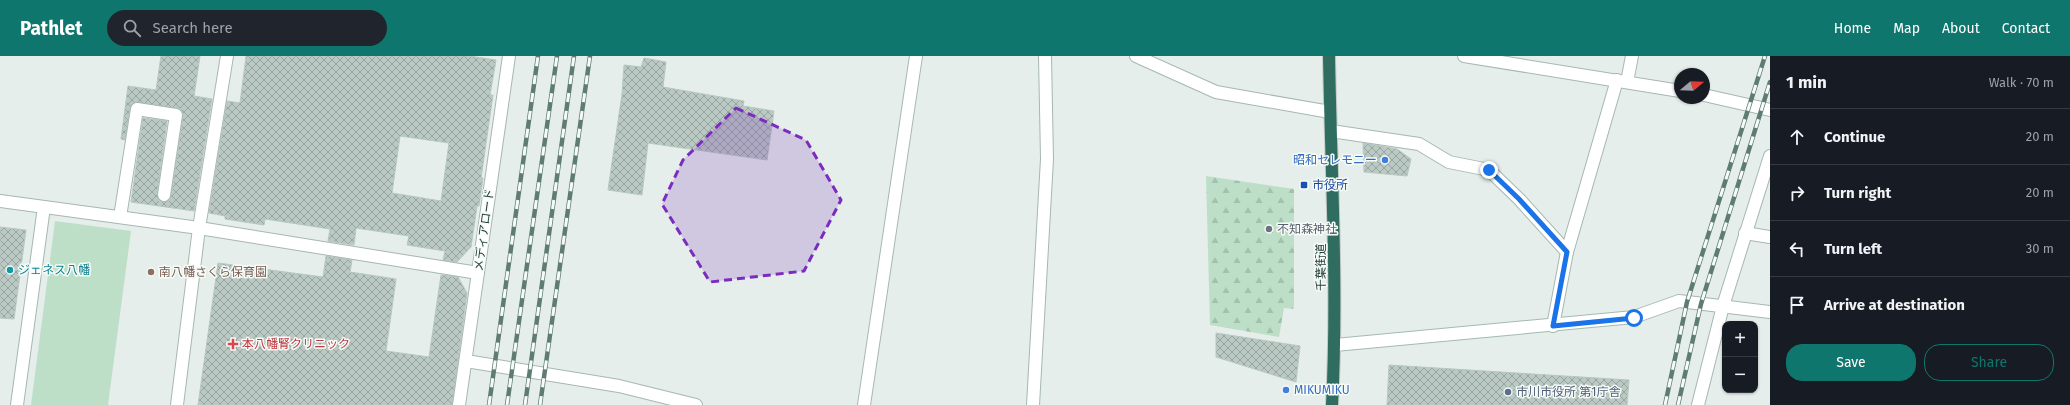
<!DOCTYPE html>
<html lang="en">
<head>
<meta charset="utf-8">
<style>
	:root { --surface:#171b24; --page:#20242c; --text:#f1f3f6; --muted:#9ea1a6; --line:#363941; --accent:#0f766e }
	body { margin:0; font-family:"Fira Sans","Noto Sans JP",sans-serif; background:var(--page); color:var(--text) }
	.controls { position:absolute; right:12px; bottom:12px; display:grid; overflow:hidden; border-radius:8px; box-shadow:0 1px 3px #0004 }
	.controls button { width:36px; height:36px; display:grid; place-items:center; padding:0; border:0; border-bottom:1px solid var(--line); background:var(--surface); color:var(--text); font:20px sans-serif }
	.compass { position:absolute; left:1674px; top:12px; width:36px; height:36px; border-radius:50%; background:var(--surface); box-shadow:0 1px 3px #0004; rotate:71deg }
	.stop { position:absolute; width:12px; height:12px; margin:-9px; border:3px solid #1a73e8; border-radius:50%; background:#fff }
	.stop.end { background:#1a73e8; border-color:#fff; box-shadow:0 1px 4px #0008 }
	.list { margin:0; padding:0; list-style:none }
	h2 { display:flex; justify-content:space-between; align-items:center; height:52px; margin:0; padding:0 16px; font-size:17px }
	h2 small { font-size:13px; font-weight:400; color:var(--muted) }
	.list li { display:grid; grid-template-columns:26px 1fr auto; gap:12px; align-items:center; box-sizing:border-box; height:56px; padding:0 16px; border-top:1px solid var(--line) }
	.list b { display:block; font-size:15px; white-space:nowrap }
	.list em { font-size:13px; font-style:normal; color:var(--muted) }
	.actions { display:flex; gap:8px; padding:12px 16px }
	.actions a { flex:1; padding:9px 0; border:1px solid var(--accent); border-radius:16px; text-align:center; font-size:14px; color:var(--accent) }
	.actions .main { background:var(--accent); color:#fff }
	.icon { flex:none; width:22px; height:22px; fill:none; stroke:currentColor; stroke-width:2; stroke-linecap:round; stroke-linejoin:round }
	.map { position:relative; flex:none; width:1770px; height:349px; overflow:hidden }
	header { display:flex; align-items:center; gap:24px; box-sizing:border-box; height:56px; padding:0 20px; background:var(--accent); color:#fff }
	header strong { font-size:19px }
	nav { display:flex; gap:22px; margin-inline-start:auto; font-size:14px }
	.search { width:280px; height:36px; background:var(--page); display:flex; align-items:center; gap:10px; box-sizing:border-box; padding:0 14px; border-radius:22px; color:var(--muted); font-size:15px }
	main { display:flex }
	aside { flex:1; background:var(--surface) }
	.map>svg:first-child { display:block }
	.forest { fill:url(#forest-firs) }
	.park { fill:#bedfc7 }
	.building { fill:url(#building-cross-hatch); stroke:#b7c8c1; fill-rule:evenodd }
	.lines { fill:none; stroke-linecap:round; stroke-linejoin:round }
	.lane-casing { stroke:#a7b7b1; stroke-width:14 }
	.street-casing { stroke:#a7b7b1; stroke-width:14 }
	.secondary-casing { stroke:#a3bab2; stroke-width:14 }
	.highway-casing { stroke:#c2cac8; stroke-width:14 }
	.lane { stroke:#fff; stroke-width:12 }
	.street { stroke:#fff; stroke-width:12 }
	.secondary { stroke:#fff; stroke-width:12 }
	.highway { stroke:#2f6d60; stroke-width:12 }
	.rail-casing { stroke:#5f7c74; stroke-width:4.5 }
	.rail { stroke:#f6fbf8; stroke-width:3; stroke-dasharray:9; stroke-linecap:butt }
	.route { stroke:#1a73e8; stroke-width:5 }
	.marked { fill:#7b2cbf; fill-opacity:0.2; stroke:#7b2cbf; stroke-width:3; stroke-dasharray:8 5; stroke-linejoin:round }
	.shop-dot { fill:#3f7fe0; stroke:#f6fbf8; stroke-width:1.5 }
	.transit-dot { fill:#1a4fb4; stroke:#f6fbf8; stroke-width:1.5 }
	.worship-dot { fill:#6b7280; stroke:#f6fbf8; stroke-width:1.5 }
	.culture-dot { fill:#0f9aa8; stroke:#f6fbf8; stroke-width:1.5 }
	.education-dot { fill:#8d6e63; stroke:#f6fbf8; stroke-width:1.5 }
	.health-dot { fill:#e0444e; stroke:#f6fbf8; stroke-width:1.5 }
	.service-dot { fill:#5c6f8a; stroke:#f6fbf8; stroke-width:1.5 }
	.labels { text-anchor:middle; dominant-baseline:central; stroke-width:3; stroke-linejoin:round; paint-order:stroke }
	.shop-label { font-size:12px; fill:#366cbe; stroke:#f6fbf8; text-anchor:end }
	.transit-label { font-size:12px; fill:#164399; stroke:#f6fbf8; text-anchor:start }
	.worship-label { font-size:12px; fill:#5b616d; stroke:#f6fbf8; text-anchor:start }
	.street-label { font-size:12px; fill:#244139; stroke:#f6fbf8 }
	.culture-label { font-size:12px; fill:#0d838f; stroke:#f6fbf8; text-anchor:start }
	.education-label { font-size:12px; fill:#785e54; stroke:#f6fbf8; text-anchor:start }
	.health-label { font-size:12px; fill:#be3a42; stroke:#f6fbf8; text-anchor:start }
	.service-label { font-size:12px; fill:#4e5e75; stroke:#f6fbf8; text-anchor:start }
</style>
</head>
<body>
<header>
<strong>Pathlet</strong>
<div class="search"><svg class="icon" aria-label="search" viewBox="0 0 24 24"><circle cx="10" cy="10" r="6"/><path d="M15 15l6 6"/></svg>Search here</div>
<nav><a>Home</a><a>Map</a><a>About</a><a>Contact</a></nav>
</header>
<main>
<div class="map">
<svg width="1770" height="349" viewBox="0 0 1770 349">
	<defs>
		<pattern id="forest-firs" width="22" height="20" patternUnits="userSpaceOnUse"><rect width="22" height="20" fill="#bedfc7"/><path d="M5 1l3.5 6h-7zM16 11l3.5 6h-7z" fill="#a3c1ac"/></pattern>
		<pattern id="building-cross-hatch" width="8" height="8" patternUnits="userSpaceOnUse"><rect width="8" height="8" fill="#bac9c3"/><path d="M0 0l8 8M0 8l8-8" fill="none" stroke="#97a59f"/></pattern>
	</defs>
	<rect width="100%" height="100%" fill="#e5eeea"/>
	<!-- forest -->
	<path class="forest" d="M1206,120L1294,133V253L1284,252L1279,281L1210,269Z"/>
	<!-- park -->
	<path class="park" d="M55,165L131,175L108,349H31Z"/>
	<!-- building -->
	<g class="building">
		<path d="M161,0H200L194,40L212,43L194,155L131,146L143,62L167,65L157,138L159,145L163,146L170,144L171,140L183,60L181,53L134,46L130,52L125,84L121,83L128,30L156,34Z"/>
		<path d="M246,0H469L496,4L490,39H493L481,122H483L479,150H477L471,191L457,206L443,204L445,195L407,189L409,180L356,172L354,189L328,185L330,173L265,163L264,169L225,163V160L209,157L227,45L240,47ZM400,80L449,87L441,145L392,137Z"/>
		<path d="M644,2L666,6L663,31L744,45L743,50L774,55L767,104L648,87L642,139L608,134L622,38L624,9L641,11Z"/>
		<path d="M1363,87L1397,93L1411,103L1407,120L1364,116Z"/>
		<path d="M0,171L26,174L14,263L0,262Z"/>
		<path d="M326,200L352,204L350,216L396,223L386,295L429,301L441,219L458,221L467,237L452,349H198L218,207L323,221Z"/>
		<path d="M1216,277L1300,290L1296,326L1216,301Z"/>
		<path d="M1389,309L1629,324L1627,349H1387Z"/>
	</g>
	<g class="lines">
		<!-- lane casing -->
		<g class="lane-casing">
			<g id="lane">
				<path d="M1627,26L1632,0"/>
				<path d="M1331,75L1419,88L1449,106L1489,114L1519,143L1567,196"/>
				<path d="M120,161L137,53L176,59L164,139"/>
				<path d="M1745,177L1770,181"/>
				<path d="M1553,270L1567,196L1617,24"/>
				<path d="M864,349L916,0"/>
			</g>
		</g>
		<!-- street casing -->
		<g class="street-casing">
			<g id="street">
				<path d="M1136,0L1216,36L1330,56"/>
				<path d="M1464,0L1680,35"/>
				<path d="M1704,39L1770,54"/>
				<path d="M0,145L199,172L478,217"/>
				<path d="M1634,261L1679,245L1770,256"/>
				<path d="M466,305L619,330L696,349"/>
				<path d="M17,349L44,151"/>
				<path d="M177,349L199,172L227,0"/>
				<path d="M459,349L509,0"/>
				<path d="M1033,349L1047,103L1045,0"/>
				<path d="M1698,349L1723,250L1770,100"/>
			</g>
		</g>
		<!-- secondary casing -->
		<g class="secondary-casing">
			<path id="secondary" d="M1335,289L1634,261"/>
		</g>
		<!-- highway casing -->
		<g class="highway-casing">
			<path id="highway" d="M1329,0C1331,116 1338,233 1332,349"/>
		</g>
		<!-- lane -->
		<use href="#lane" class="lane"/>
		<!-- street -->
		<use href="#street" class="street"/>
		<!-- secondary -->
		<use href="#secondary" class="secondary"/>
		<!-- highway -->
		<use href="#highway" class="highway"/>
		<!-- rail casing -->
		<g class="rail-casing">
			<g id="rail">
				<path d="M489,349L538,0"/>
				<path d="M507,349L557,0"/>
				<path d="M525,349L574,0"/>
				<path d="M540,349L590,0"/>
				<path d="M1665,349L1687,246L1765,0"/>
				<path d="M1678,349L1701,248L1770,26"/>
			</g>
		</g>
		<!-- rail -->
		<use href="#rail" class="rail"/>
	</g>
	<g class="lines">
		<!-- route -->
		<path class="route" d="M1489,114L1519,143L1567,196L1553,270L1634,262"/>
	</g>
	<!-- marked area -->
	<path class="marked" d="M736,52L806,84L841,144L804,215L710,226L662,148L683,104Z"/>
	<!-- markers -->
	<g class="shop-dot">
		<circle cx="1385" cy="104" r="4"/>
		<circle cx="1286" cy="334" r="4"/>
	</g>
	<rect class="transit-dot" x="1300" y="125" width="8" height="8" rx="2"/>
	<circle class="worship-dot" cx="1269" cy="173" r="4"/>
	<circle class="culture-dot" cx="10" cy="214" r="4"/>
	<circle class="education-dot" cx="151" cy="216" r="4"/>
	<path class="health-dot" d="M231 282h4v4h4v4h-4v4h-4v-4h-4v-4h4z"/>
	<circle class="service-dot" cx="1508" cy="336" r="4"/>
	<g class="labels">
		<!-- shop labels -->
		<g class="shop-label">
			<text x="1377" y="104">昭和セレモニー</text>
			<text x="1294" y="334" text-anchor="start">MIKUMIKU</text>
		</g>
		<!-- transit labels -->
		<g class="transit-label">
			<text x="1312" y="129">市役所</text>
		</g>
		<!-- worship labels -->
		<g class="worship-label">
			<text x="1277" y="173">不知森神社</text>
		</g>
		<!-- street labels -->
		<g class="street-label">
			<text transform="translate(484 174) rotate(-82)">メディアロード</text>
			<text transform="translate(1321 211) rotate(-90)">千葉街道</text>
		</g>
		<!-- culture labels -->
		<g class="culture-label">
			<text x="18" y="214">ジェネス八幡</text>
		</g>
		<!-- education labels -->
		<g class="education-label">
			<text x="159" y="216">南八幡さくら保育園</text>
		</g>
		<!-- health labels -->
		<g class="health-label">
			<text x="242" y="288">本八幡腎クリニック</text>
		</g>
		<!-- service labels -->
		<g class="service-label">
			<text x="1516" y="336">市川市役所 第1庁舎</text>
		</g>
	</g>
</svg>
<div class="controls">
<button>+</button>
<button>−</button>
</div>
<svg class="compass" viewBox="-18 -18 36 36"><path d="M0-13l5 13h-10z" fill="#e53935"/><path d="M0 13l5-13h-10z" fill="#9ea1a6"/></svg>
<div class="stop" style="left:1634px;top:262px"></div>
<div class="stop end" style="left:1489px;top:114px"></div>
</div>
<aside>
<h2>1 min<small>Walk · 70 m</small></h2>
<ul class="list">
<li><svg class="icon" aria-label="ahead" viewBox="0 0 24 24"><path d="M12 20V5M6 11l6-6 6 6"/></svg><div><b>Continue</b></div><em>20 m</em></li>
<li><svg class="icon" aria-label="right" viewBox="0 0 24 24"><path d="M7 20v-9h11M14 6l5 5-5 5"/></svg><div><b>Turn right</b></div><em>20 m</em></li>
<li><svg class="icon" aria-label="left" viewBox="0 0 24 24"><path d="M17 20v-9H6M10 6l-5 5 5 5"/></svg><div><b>Turn left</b></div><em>30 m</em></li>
<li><svg class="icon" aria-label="arrive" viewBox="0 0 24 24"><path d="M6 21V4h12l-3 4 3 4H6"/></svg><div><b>Arrive at destination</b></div></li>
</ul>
<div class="actions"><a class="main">Save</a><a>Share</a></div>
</aside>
</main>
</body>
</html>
